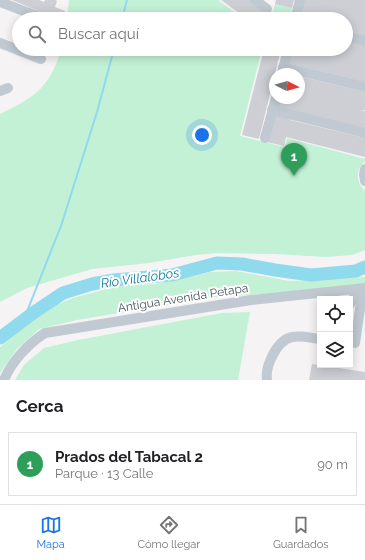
<!DOCTYPE html>
<html lang="es">
<head>
<meta charset="utf-8">
<style>
	:root { --surface:#fff; --page:#f2f2f2; --text:#202124; --muted:#757577; --line:#e0e0e0; --accent:#1a73e8 }
	body { margin:0; font-family:Raleway,sans-serif; background:var(--page); color:var(--text) }
	.controls { position:absolute; right:12px; bottom:12px; display:grid; overflow:hidden; border-radius:0px; box-shadow:0 2px 10px #0003 }
	.controls button { width:36px; height:36px; display:grid; place-items:center; padding:0; border:0; border-bottom:1px solid var(--line); background:var(--surface); color:var(--text); font:20px sans-serif }
	.compass { position:absolute; left:269px; top:68px; width:36px; height:36px; border-radius:50%; background:var(--surface); box-shadow:0 2px 10px #0003; rotate:95deg }
	.you { position:absolute; left:202px; top:135px; width:14px; height:14px; margin:-10px; border:3px solid #fff; border-radius:50%; background:#1a73e8; box-shadow:0 0 0 6px #1a73e833 }
	.badge { display:grid; place-items:center; width:26px; height:26px; border-radius:50%; background:var(--accent); color:#fff; font-size:13px; font-weight:700 }
	.pin { position:absolute; translate:-50% -33px; filter:drop-shadow(0 1px 2px #0008) }
	.pin::after { content:''; position:absolute; top:21px; width:14px; height:12px; background:inherit; clip-path:polygon(0 0,100% 0,50% 100%) }
	.list { margin:0; padding:0; list-style:none }
	h2 { display:flex; justify-content:space-between; align-items:center; height:52px; margin:0; padding:0 16px; font-size:17px }
	h2 small { font-size:13px; font-weight:400; color:var(--muted) }
	.list li { display:grid; grid-template-columns:26px 1fr auto; gap:12px; align-items:center; box-sizing:border-box; height:64px; margin:0 8px 8px; padding:0 8px; border:1px solid var(--line); border-radius:0px }
	.list b { display:block; font-size:15px; white-space:nowrap }
	.list p { margin:0; font-size:13px; white-space:nowrap; color:var(--muted) }
	.list em { font-size:13px; font-style:normal; color:var(--muted) }
	.icon { flex:none; width:22px; height:22px; fill:none; stroke:currentColor; stroke-width:2; stroke-linecap:round; stroke-linejoin:round }
	.map { position:relative; flex:none; width:365px; height:380px; overflow:hidden }
	.search { position:absolute; background:var(--surface); box-shadow:0 2px 10px #0003; left:12px; right:12px; top:12px; height:44px; display:flex; align-items:center; gap:10px; box-sizing:border-box; padding:0 14px; border-radius:22px; color:var(--muted); font-size:15px }
	.sheet { height:124px; background:var(--surface) }
	nav { display:flex; justify-content:space-around; align-items:center; box-sizing:border-box; height:56px; border-top:1px solid var(--line); background:var(--surface); font-size:11px; color:var(--muted) }
	nav a { display:grid; justify-items:center; gap:2px }
	nav .on { color:var(--accent) }
	.map>svg:first-child { display:block }
	.green { fill:#c3f1d5 }
	.lines { fill:none; stroke-linecap:round; stroke-linejoin:round }
	.stream { stroke:#90daee; stroke-width:2 }
	.river { stroke:#90daee; stroke-width:13 }
	.building { fill:#cdcfd5 }
	.minor { stroke:#c1cad2; stroke-width:10 }
	.labels { text-anchor:middle; dominant-baseline:central; stroke-width:4; stroke-linejoin:round; paint-order:stroke }
	.street-label { font-size:12px; fill:#4a5661; stroke:#fff }
	.water-label { font-size:13px; font-style:italic; fill:#0c7c9b; stroke:#fff }
</style>
</head>
<body>
<div class="map">
<svg width="365" height="380" viewBox="0 0 365 380">
	<rect width="100%" height="100%" fill="#f5f3f3"/>
	<!-- green -->
	<g class="green">
		<path d="M69,0H218L244,19H67Z"/>
		<path d="M275,4L292,8L289,19L271,18Z"/>
		<path d="M61,49H262L240,136L285,147L287,138L365,159V161C355,170 356,182 365,191V250L352,255L326,257L274,254L217,253L196,255L149,263L92,269L27,288L0,302V114C11,109 34,97 42,87C51,77 58,62 61,49Z"/>
		<path d="M236,271L289,281L365,277V284L264,294L215,297L77,320L39,329L17,349L0,373V347L44,310L73,298L118,286L157,284L210,272Z"/>
		<path d="M250,312L238,380H15L24,365L44,348L78,340L222,313Z"/>
	</g>
	<g class="lines">
		<!-- stream -->
		<g class="stream">
			<path d="M122,19L127,0"/>
			<path d="M24,319L61,226L97,112L114,49"/>
		</g>
		<!-- river -->
		<path class="river" d="M0,338L33,313L63,293L92,284L114,280L172,275L217,263L242,264L275,270L311,275L356,271L365,267"/>
	</g>
	<!-- building -->
	<g class="building">
		<path d="M12,0H39L44,2L45,0H55L57,1L55,7L65,11L62,19H58Z"/>
		<path d="M221,0H250L270,14L266,19H247Z"/>
		<path d="M276,0H294L292,8L275,4Z"/>
		<path d="M302,0H365V36L346,32V19H297Z"/>
		<path d="M346,41L365,45V82L287,63L290,49H304L332,56L309,49H346Z"/>
		<path d="M264,49H281L259,139L242,135Z"/>
		<path d="M299,76L365,92V110H360L365,111V129L275,107L277,98H299V95L303,96L299,94Z"/>
		<path d="M274,114L291,118L290,120L365,138V157L286,137L284,146L267,142Z"/>
		<path d="M312,364L365,372V380H309Z"/>
	</g>
	<g class="lines">
		<!-- minor -->
		<g class="minor">
			<path d="M255,0L267,9"/>
			<path d="M0,2L45,19"/>
			<path d="M295,19L300,0"/>
			<path d="M346,36L365,41"/>
			<path d="M0,43L41,59"/>
			<path d="M283,67L365,87"/>
			<path d="M282,74L288,49"/>
			<path d="M0,91L8,88"/>
			<path d="M272,110L365,133"/>
			<path d="M265,138L276,98"/>
			<path d="M365,169L364,174L365,181"/>
			<path d="M350,304L354,297L362,293"/>
			<path d="M355,343L363,289"/>
			<path d="M4,380C12,361 28,344 45,333L251,300L365,288"/>
			<path d="M267,380C265,366 277,340 292,337C301,335 311,338 320,339"/>
		</g>
	</g>
	<g class="labels">
		<!-- street labels -->
		<g class="street-label">
			<text transform="translate(183 298) rotate(-9)">Antigua Avenida Petapa</text>
		</g>
		<!-- water labels -->
		<g class="water-label">
			<text transform="translate(140 278) rotate(-8)">Río Villalobos</text>
		</g>
	</g>
</svg>
<div class="controls">
<button><svg class="icon" aria-label="locate" viewBox="0 0 24 24"><circle cx="12" cy="12" r="6"/><path d="M12 2v4M12 18v4M2 12h4M18 12h4"/></svg></button>
<button><svg class="icon" aria-label="layers" viewBox="0 0 24 24"><path d="M12 4l9 5-9 5-9-5zM3 14l9 5 9-5"/></svg></button>
</div>
<svg class="compass" viewBox="-18 -18 36 36"><path d="M0-13l5 13h-10z" fill="#e53935"/><path d="M0 13l5-13h-10z" fill="#757577"/></svg>
<div class="you"></div>
<div class="pin badge" style="left:294px;top:176px;background:#2e9e5b">1</div>
<div class="search"><svg class="icon" aria-label="search" viewBox="0 0 24 24"><circle cx="10" cy="10" r="6"/><path d="M15 15l6 6"/></svg>Buscar aquí</div>
</div>
<section class="sheet">
<h2>Cerca<small></small></h2>
<ul class="list">
<li><span class="badge" style="background:#2e9e5b">1</span><div><b>Prados del Tabacal 2</b><p>Parque · 13 Calle</p></div><em>90 m</em></li>
</ul>
</section>
<nav>
<a class="on"><svg class="icon" aria-label="map" viewBox="0 0 24 24"><path d="M3 6l6-2 6 2 6-2v14l-6 2-6-2-6 2zM9 4v14M15 6v14"/></svg>Mapa</a>
<a><svg class="icon" aria-label="directions" viewBox="0 0 24 24"><path d="M12 3l9 9-9 9-9-9zM9 14v-3h6M13 9l2 2-2 2"/></svg>Cómo llegar</a>
<a><svg class="icon" aria-label="saved" viewBox="0 0 24 24"><path d="M7 4h10v16l-5-4-5 4z"/></svg>Guardados</a>
</nav>
</body>
</html>
